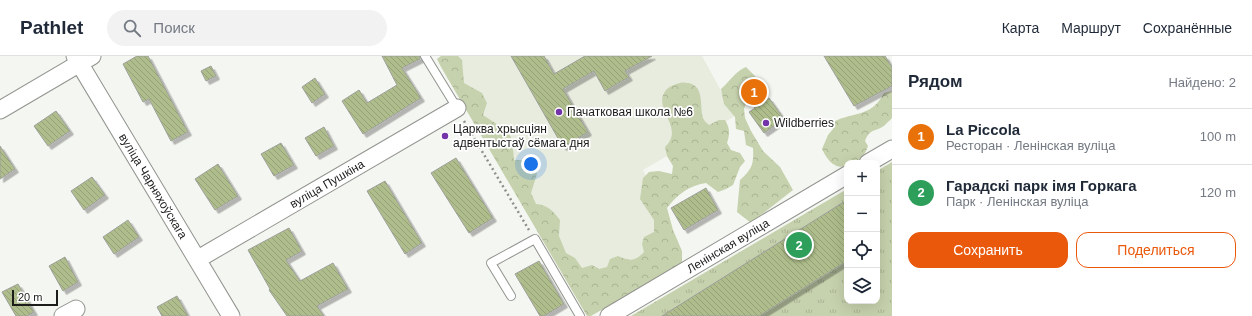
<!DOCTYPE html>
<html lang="ru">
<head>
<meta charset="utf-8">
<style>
	:root { --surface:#fff; --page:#f2f2f3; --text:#1f2937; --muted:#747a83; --line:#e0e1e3; --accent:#ea580c }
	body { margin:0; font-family:Arial,sans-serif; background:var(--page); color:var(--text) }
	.controls { position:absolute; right:12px; bottom:12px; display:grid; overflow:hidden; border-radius:8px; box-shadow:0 4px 16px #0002 }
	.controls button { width:36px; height:36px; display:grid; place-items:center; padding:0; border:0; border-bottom:1px solid var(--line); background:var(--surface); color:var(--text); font:20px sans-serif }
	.scale { position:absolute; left:12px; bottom:10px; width:46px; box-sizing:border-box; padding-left:4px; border:2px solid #1c1d1b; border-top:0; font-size:11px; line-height:14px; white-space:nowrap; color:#1c1d1b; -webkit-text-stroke:3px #fff; paint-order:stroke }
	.you { position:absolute; left:531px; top:108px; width:14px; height:14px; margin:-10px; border:3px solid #fff; border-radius:50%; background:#1a73e8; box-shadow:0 0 0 6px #1a73e833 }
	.badge { display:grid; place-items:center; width:26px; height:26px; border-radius:50%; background:var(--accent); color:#fff; font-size:13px; font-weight:700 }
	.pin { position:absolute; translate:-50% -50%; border:2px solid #fff; box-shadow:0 1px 4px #0006 }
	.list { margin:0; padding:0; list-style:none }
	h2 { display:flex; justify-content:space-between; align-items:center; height:52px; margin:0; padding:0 16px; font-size:17px }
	h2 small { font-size:13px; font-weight:400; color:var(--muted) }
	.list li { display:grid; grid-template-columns:26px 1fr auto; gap:12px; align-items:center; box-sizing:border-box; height:56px; padding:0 16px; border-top:1px solid var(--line) }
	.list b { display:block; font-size:15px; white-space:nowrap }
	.list p { margin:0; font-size:13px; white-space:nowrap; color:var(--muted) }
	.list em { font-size:13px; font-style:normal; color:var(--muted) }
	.actions { display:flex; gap:8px; padding:12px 16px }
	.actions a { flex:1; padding:9px 0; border:1px solid var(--accent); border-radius:12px; text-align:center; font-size:14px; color:var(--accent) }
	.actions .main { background:var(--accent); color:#fff }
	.icon { flex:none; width:22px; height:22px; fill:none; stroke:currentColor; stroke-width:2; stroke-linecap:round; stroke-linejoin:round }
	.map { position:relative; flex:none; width:892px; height:260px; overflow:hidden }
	header { display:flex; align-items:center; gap:24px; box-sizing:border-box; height:56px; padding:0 20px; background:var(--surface); border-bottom:1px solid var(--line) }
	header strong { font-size:19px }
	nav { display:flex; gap:22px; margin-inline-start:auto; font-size:14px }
	.search { width:280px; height:36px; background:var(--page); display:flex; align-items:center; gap:10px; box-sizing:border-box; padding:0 14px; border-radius:22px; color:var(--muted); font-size:15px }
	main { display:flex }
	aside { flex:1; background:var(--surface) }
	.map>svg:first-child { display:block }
	.built { fill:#e8ecdf }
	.forest { fill:url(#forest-crowns) }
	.park { fill:url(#park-tufts) }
	.building { fill:url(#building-back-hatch); stroke:#9ea09b; filter:url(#shadow) }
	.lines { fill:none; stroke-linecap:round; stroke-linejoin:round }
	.service-casing { stroke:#92948f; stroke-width:10 }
	.minor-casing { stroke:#92948f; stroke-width:19 }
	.path { stroke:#8f918d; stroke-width:2.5; stroke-dasharray:2 3; stroke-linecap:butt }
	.service { stroke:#fff; stroke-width:8 }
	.minor { stroke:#fff; stroke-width:17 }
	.poi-dot { fill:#7434a9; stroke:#fff; stroke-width:1.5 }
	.labels { text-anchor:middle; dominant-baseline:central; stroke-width:3.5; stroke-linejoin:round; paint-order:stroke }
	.poi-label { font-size:12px; fill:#1c1d1b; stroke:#fff; text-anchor:start }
	.street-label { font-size:12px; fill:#1c1d1b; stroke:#fff }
</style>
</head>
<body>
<header>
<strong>Pathlet</strong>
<div class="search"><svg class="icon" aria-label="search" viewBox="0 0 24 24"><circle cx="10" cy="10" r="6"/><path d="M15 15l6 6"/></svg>Поиск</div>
<nav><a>Карта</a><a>Маршрут</a><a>Сохранённые</a></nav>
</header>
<main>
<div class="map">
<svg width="892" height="260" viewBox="0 0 892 260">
	<defs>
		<pattern id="forest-crowns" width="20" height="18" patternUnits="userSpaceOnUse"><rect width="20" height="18" fill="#c6d1ad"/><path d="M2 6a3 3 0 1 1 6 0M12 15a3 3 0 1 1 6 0" fill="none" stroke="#aab394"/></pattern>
		<pattern id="park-tufts" width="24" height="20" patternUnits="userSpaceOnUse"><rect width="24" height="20" fill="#c6d1ad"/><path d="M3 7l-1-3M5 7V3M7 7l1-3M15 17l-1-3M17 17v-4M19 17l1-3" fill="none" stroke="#aab394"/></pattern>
		<pattern id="building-back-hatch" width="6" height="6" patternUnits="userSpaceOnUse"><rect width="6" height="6" fill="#aebd8b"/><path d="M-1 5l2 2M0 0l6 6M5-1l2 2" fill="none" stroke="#95a277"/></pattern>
		<filter id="shadow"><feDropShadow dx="3.5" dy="3.5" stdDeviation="0" flood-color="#0004"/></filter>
	</defs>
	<rect width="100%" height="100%" fill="#f4f6f1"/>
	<!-- built -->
	<path class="built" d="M441,0H702L735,60L643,114L678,185L586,236Z"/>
	<!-- forest -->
	<g class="forest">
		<path d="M441,0H458L462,4L464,27L482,37L487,47L483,59L507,75L512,83L514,104H524L533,109L537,118L531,137L536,148C548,149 553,155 560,164L559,180L566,197L575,202L582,212L592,209L599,213L607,211L610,203L618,200C630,205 635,206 644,196L642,188L644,181L654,176V164L640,143L643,122L649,116L659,115L672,118L673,110L667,100L665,91C686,71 651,53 666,34C670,30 675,28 680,27C683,26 685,27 689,27C705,31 699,50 703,62C704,65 707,67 709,69L719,64H725C730,72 730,78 727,87L731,94L740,97L745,105L740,111L733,129L726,133L718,136L706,127C688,130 678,138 667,152L673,174L682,195V207L591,260H587L441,11L437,3Z"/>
		<path d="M746,11L756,21L743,34L747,45L744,53L745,62L751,75L763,95L780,111L793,134L751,167L737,156L740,124C752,113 754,109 753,92L746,89L744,75L736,73L735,61L724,48L721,33C730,25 736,15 746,11Z"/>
		<path d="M892,35V62C890,64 887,67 885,69C876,76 870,72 865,85L868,90C864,101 859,107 847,107V110C834,114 827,103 822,93L828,79L833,73V66C855,55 871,62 884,37Z"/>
	</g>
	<!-- park -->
	<path class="park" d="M892,106V260H631L847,133V245H877V115Z"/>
	<!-- building -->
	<g class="building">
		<path d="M137,0H148L188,76L171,85L149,43L143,46L123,8Z"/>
		<path d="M382,0H420V3L402,12L421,42L363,78L342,45L359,34L367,47L397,29Z"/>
		<path d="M511,0H544L554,18L585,0H652L625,15L629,21L605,35L594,15L563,33L588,76L563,91Z"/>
		<path d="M824,0H885L892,11V30L854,50Z"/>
		<path d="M211,10L216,20L206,25L201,15Z"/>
		<path d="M315,22L325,38L312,47L302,31Z"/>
		<path d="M756,26L766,44L769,42L784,63L764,77L749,56L755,52L745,33Z"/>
		<path d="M56,55L70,75L48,90L34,70Z"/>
		<path d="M324,71L334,90L316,100L305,82Z"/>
		<path d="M281,87L294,109L274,120L261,98Z"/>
		<path d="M0,90L15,113L0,123Z"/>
		<path d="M456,102L493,162L469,177L431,117Z"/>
		<path d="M218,108L238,140L215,154L195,123Z"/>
		<path d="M92,121L105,139L84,154L71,135Z"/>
		<path d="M385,125L422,187L405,198L367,135Z"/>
		<path d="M706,132L718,154L684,174L671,152Z"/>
		<path d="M847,144V205L759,260H662Z"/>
		<path d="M128,164L139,181L114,198L103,181Z"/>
		<path d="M289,172L302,195L286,204L300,225L333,207L348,233L317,250L324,260H287L269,234L270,233L248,194Z"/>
		<path d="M65,201L78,226L63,235L49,210Z"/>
		<path d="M539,205L564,248L544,260H540L515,218Z"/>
		<path d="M18,228L34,256L27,260H16L2,236Z"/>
		<path d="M177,240L188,260H162L157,251Z"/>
	</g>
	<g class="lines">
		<!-- service casing -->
		<g class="service-casing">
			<g id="service">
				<path d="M425,0L457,52"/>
				<path d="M511,240L491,207L535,183L580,260"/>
			</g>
		</g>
		<!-- minor casing -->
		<g class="minor-casing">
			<g id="minor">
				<path d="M75,0L231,260"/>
				<path d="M0,54L92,0"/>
				<path d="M868,107L892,93"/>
				<path d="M198,203L457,52"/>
				<path d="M63,260L76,253"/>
				<path d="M609,260L847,119"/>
			</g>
		</g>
		<!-- path -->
		<path class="path" d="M464,65L529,174"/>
		<!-- service -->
		<use href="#service" class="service"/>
		<!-- minor -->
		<use href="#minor" class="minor"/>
	</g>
	<!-- markers -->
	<g class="poi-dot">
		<circle cx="559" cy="56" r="4"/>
		<circle cx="766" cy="67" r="4"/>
		<circle cx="445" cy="80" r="4"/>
	</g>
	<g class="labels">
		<!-- poi labels -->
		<g class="poi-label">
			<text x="567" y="56">Пачатковая школа №6</text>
			<text x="774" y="67">Wildberries</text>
			<text x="453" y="73">Царква хрысціян<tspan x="453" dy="14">адвентыстаў сёмага дня</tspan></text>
		</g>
		<!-- street labels -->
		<g class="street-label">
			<text transform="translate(327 128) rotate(-30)">вуліца Пушкіна</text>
			<text transform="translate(153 130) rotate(59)">вуліца Чарняхоўскага</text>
			<text transform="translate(728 190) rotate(-31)">Ленінская вуліца</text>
		</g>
	</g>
</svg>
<div class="controls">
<button>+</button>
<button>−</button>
<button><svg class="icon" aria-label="locate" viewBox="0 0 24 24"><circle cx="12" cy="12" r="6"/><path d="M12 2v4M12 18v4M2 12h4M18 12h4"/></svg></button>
<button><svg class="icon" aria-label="layers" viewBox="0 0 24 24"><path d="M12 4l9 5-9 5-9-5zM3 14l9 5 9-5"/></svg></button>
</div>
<div class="scale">20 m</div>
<div class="you"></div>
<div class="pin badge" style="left:754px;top:36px;background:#e8710a">1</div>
<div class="pin badge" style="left:799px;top:189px;background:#2e9e5b">2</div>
</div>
<aside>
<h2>Рядом<small>Найдено: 2</small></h2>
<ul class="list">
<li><span class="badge" style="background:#e8710a">1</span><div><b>La Piccola</b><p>Ресторан · Ленінская вуліца</p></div><em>100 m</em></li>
<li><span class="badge" style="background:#2e9e5b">2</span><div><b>Гарадскі парк імя Горкага</b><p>Парк · Ленінская вуліца</p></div><em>120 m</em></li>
</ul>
<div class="actions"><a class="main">Сохранить</a><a>Поделиться</a></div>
</aside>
</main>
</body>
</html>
